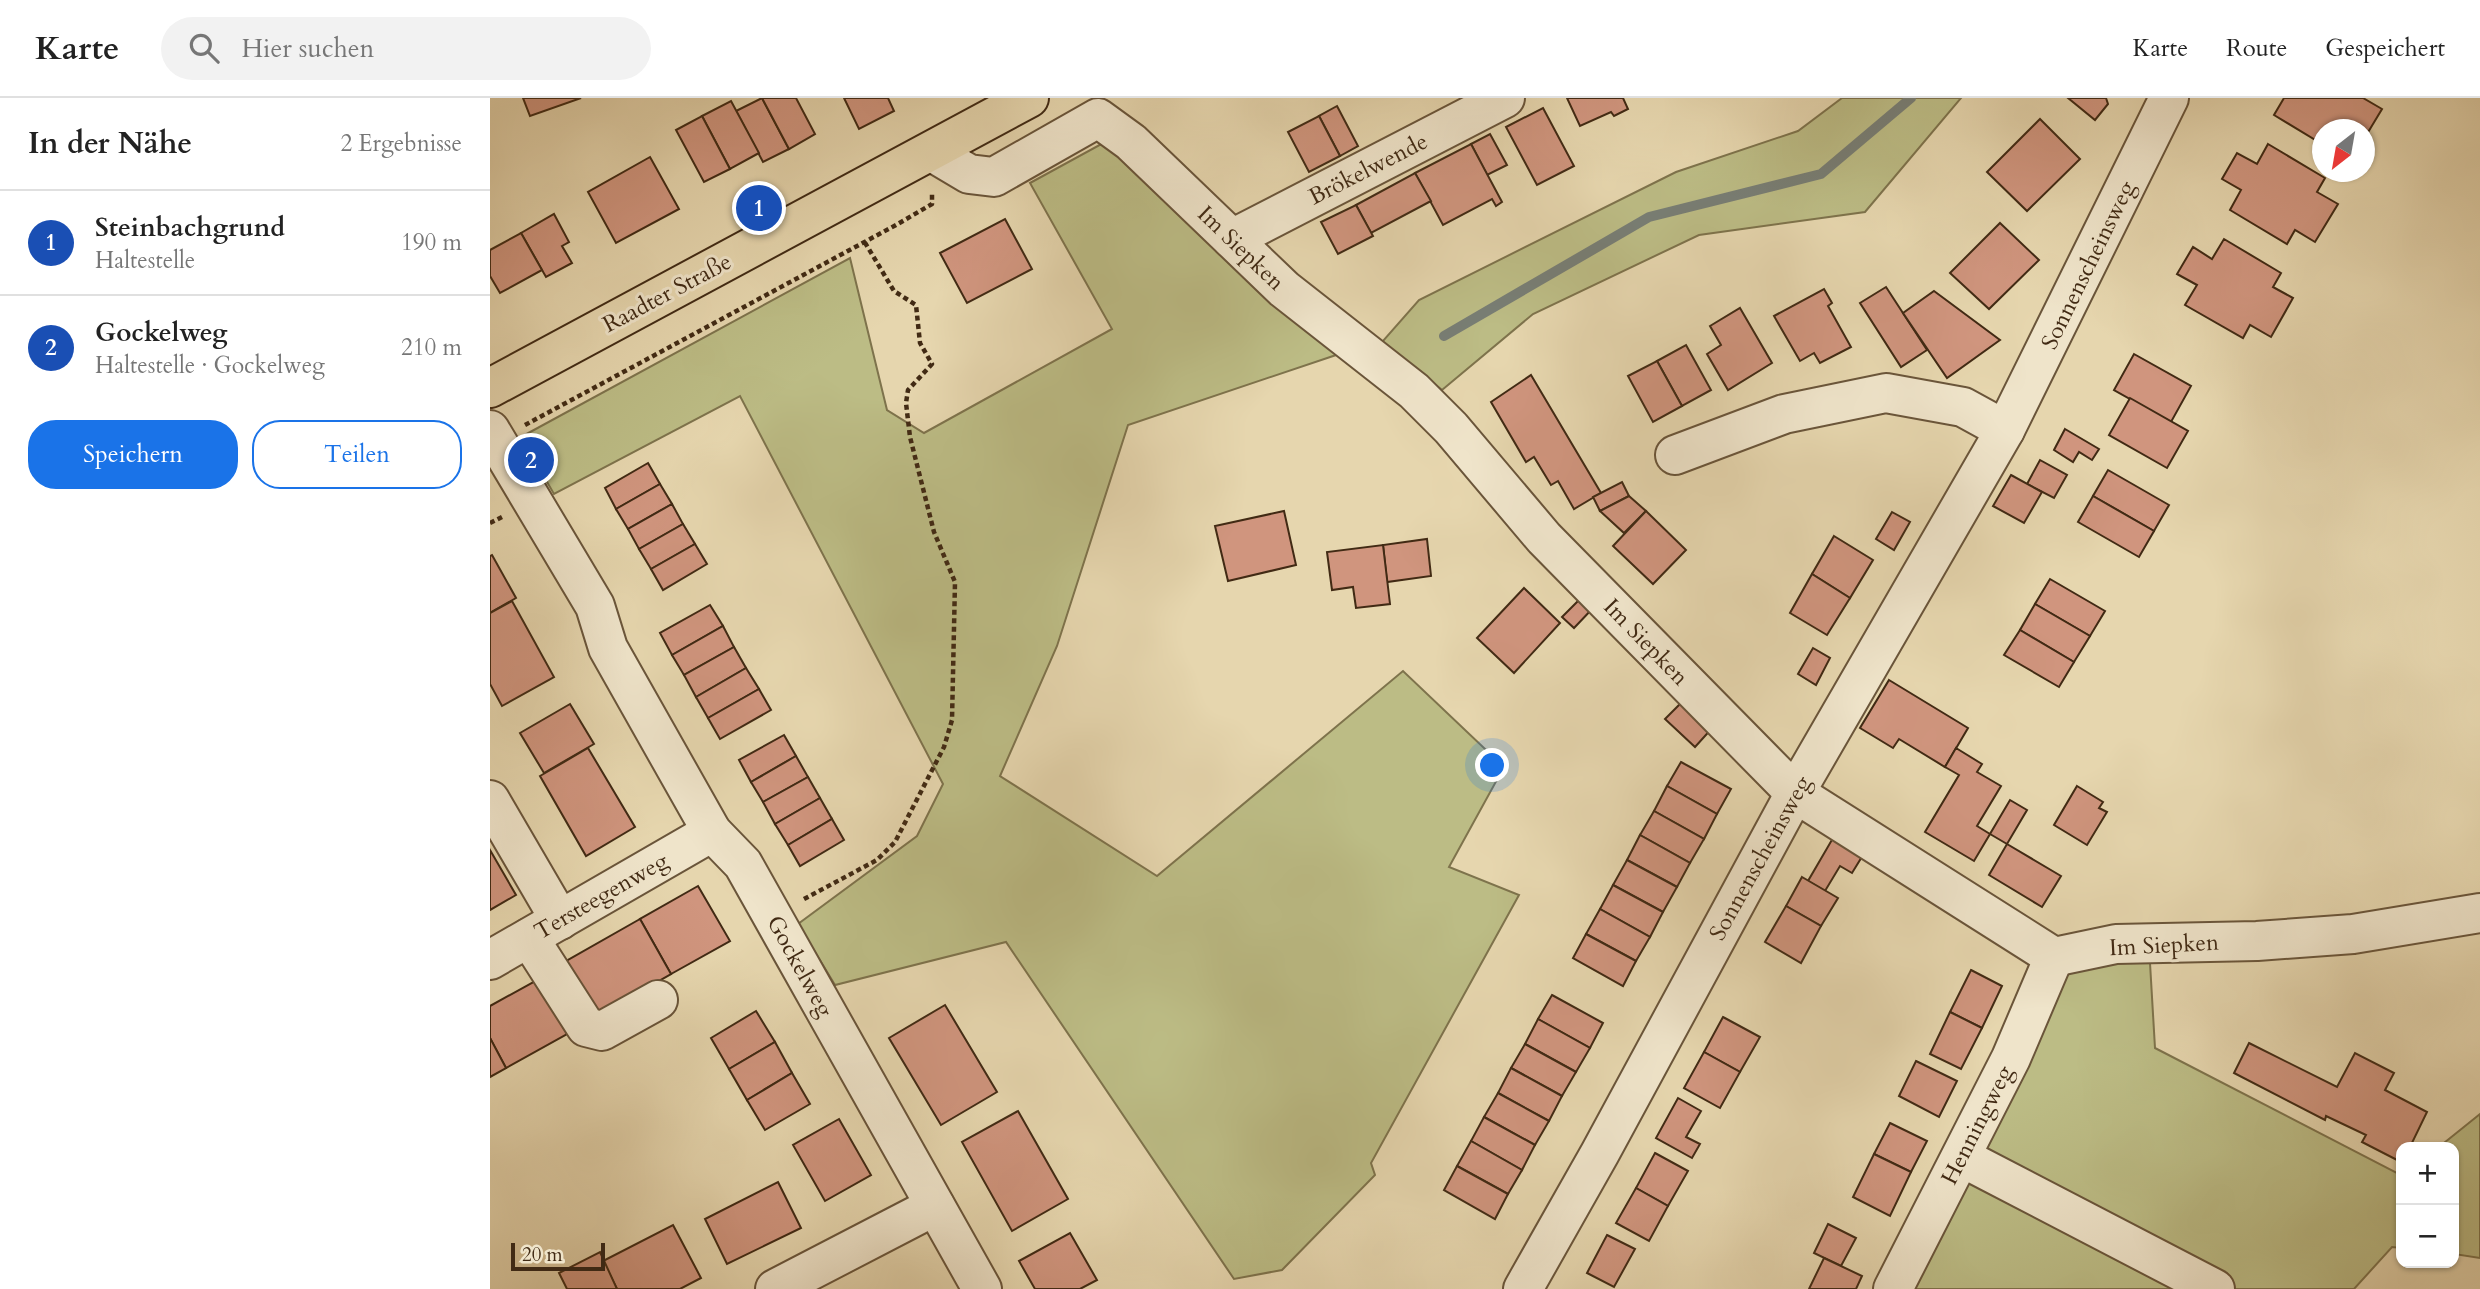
<!DOCTYPE html>
<html lang="de">
<head>
<meta charset="utf-8">
<style>
	:root { --surface:#fff; --page:#f2f2f2; --text:#222; --muted:#767676; --line:#e0e0e0; --accent:#1a73e8 }
	body { margin:0; font-family:Cardo,serif; background:var(--page); color:var(--text) }
	.controls { position:absolute; right:21px; bottom:21px; display:grid; overflow:hidden; border-radius:14px; box-shadow:0 2px 5px #0004 }
	.controls button { width:63px; height:63px; display:grid; place-items:center; padding:0; border:0; border-bottom:2px solid var(--line); background:var(--surface); color:var(--text); font:35px sans-serif }
	.compass { position:absolute; left:1822px; top:21px; width:63px; height:63px; border-radius:50%; background:var(--surface); box-shadow:0 2px 5px #0004; rotate:211deg }
	.scale { position:absolute; left:21px; bottom:18px; width:94px; box-sizing:border-box; padding-left:7px; border:4px solid #412a14; border-top:0; font-size:19px; line-height:24px; white-space:nowrap; color:#412a14; -webkit-text-stroke:5px #efe4ca; paint-order:stroke }
	.you { position:absolute; left:1003px; top:668px; width:24px; height:24px; margin:-18px; border:5px solid #fff; border-radius:50%; background:#1a73e8; box-shadow:0 0 0 10px #1a73e833 }
	.badge { display:grid; place-items:center; width:46px; height:46px; border-radius:50%; background:var(--accent); color:#fff; font-size:23px; font-weight:700 }
	.pin { position:absolute; translate:-50% -50%; border:4px solid #fff; box-shadow:0 2px 7px #0006 }
	.list { margin:0; padding:0; list-style:none }
	h2 { display:flex; justify-content:space-between; align-items:center; height:91px; margin:0; padding:0 28px; font-size:30px }
	h2 small { font-size:23px; font-weight:400; color:var(--muted) }
	.list li { display:grid; grid-template-columns:46px 1fr auto; gap:21px; align-items:center; box-sizing:border-box; height:105px; padding:0 28px; border-top:2px solid var(--line) }
	.list b { display:block; font-size:26px; white-space:nowrap }
	.list p { margin:0; font-size:23px; white-space:nowrap; color:var(--muted) }
	.list em { font-size:23px; font-style:normal; color:var(--muted) }
	.actions { display:flex; gap:14px; padding:21px 28px }
	.actions a { flex:1; padding:16px 0; border:2px solid var(--accent); border-radius:28px; text-align:center; font-size:24px; color:var(--accent) }
	.actions .main { background:var(--accent); color:#fff }
	.icon { flex:none; width:38px; height:38px; fill:none; stroke:currentColor; stroke-width:2; stroke-linecap:round; stroke-linejoin:round }
	.map { position:relative; flex:none; width:1990px; height:1191px; overflow:hidden }
	header { display:flex; align-items:center; gap:42px; box-sizing:border-box; height:98px; padding:0 35px; background:var(--surface); border-bottom:2px solid var(--line) }
	header strong { font-size:33px }
	nav { display:flex; gap:38px; margin-inline-start:auto; font-size:24px }
	.search { width:490px; height:63px; background:var(--page); display:flex; align-items:center; gap:18px; box-sizing:border-box; padding:0 24px; border-radius:38px; color:var(--muted); font-size:26px }
	main { display:flex }
	aside { flex:1; background:var(--surface) }
	.map>svg:first-child { display:block }
	.green { fill:#bcbc85; stroke:#7e734c; stroke-width:2 }
	.lines { fill:none; stroke-linecap:round; stroke-linejoin:round }
	.stream { stroke:#787e75; stroke-width:10 }
	.building { fill:#d0957e; stroke:#412a14; stroke-width:2 }
	.minor-casing { stroke:#6a553a; stroke-width:42 }
	.major-casing { stroke:#412a14; stroke-width:42 }
	.path { stroke:#412a14; stroke-width:4.5; stroke-dasharray:5 3.5; stroke-linecap:butt }
	.minor { stroke:#efe4ca; stroke-width:38 }
	.major { stroke:#e6d6ae; stroke-width:38 }
	.labels { text-anchor:middle; dominant-baseline:central; stroke-width:6; stroke-linejoin:round; paint-order:stroke }
	.street-label { font-size:23px; fill:#412a14; stroke:#efe4ca }
</style>
</head>
<body>
<header>
<strong>Karte</strong>
<div class="search"><svg class="icon" aria-label="search" viewBox="0 0 24 24"><circle cx="10" cy="10" r="6"/><path d="M15 15l6 6"/></svg>Hier suchen</div>
<nav><a>Karte</a><a>Route</a><a>Gespeichert</a></nav>
</header>
<main>
<aside>
<h2>In der Nähe<small>2 Ergebnisse</small></h2>
<ul class="list">
<li><span class="badge" style="background:#1a4fb4">1</span><div><b>Steinbachgrund</b><p>Haltestelle</p></div><em>190 m</em></li>
<li><span class="badge" style="background:#1a4fb4">2</span><div><b>Gockelweg</b><p>Haltestelle · Gockelweg</p></div><em>210 m</em></li>
</ul>
<div class="actions"><a class="main">Speichern</a><a>Teilen</a></div>
</aside>
<div class="map">
<svg width="1990" height="1191" viewBox="0 0 1990 1191">
	<rect width="100%" height="100%" fill="#e6d6ae"/>
	<filter id="stains"><feTurbulence type="fractalNoise" baseFrequency=".00286" numOctaves="4"/><feColorMatrix values="0 0 0 0 .2 0 0 0 0 .09 0 0 0 0 .02 0 0 0 .5 -.17"/></filter>
	<radialGradient id="worn" r=".72"><stop offset=".6" stop-color="#630" stop-opacity="0"/><stop offset="1" stop-color="#630" stop-opacity=".3"/></radialGradient>
	<!-- green -->
	<g class="green">
		<path d="M1352,0H1471L1375,114L1209,137L1043,216L952,292L892,244L929,202L1186,74L1308,33Z"/>
		<path d="M615,44L855,254L638,327L567,548L510,678L667,778L913,573L1014,669L959,769L1029,797L881,1065L885,1077L792,1172L744,1181L516,844L345,887L308,826L427,738L453,686L250,298L64,396L31,339L360,160L397,312L434,335L622,231L540,85Z"/>
		<path d="M1659,848L1665,950L1911,1077V1150L1902,1149L1864,1191H1730L1478,1059L1567,862Z"/>
		<path d="M1990,1016V1160L1964,1156V1049H1949Z"/>
		<path d="M1471,1059L1722,1191H1415Z"/>
	</g>
	<g class="lines">
		<!-- stream -->
		<path class="stream" d="M954,238L1159,119L1331,76L1421,0"/>
	</g>
	<!-- building -->
	<g class="building">
		<path d="M33,0H91L40,18Z"/>
		<path d="M272,0L299,51L273,64L246,13Z"/>
		<path d="M272,0H306L325,36L299,51Z"/>
		<path d="M354,0H398L404,13L369,31Z"/>
		<path d="M1077,0H1133L1138,11L1124,18L1121,14L1090,28Z"/>
		<path d="M1578,0H1616L1618,6L1605,22Z"/>
		<path d="M1794,0H1873L1892,11L1874,41V32H1832V46L1784,17Z"/>
		<path d="M241,3L269,55L240,71L212,18Z"/>
		<path d="M847,8L868,48L850,58L829,18Z"/>
		<path d="M1053,10L1084,68L1047,87L1016,29Z"/>
		<path d="M212,18L240,71L214,84L186,32Z"/>
		<path d="M829,18L850,58L819,74L798,34Z"/>
		<path d="M1550,21L1590,61L1537,113L1497,74Z"/>
		<path d="M1000,36L1017,67L997,77L981,46Z"/>
		<path d="M981,46L1012,104L1006,108L1002,101L953,127L925,75Z"/>
		<path d="M1778,46L1835,80L1827,94L1848,106L1825,144L1805,132L1797,146L1740,112L1751,92L1732,81L1747,55L1767,66Z"/>
		<path d="M160,59L189,111L126,145L98,94Z"/>
		<path d="M925,75L941,103L881,135L866,107Z"/>
		<path d="M866,107L883,138L848,156L831,124Z"/>
		<path d="M64,116L79,144L72,148L82,165L56,179L31,135Z"/>
		<path d="M515,121L542,171L477,205L450,155Z"/>
		<path d="M1510,125L1549,162L1499,211L1460,175Z"/>
		<path d="M31,135L52,172L10,195L0,178V152Z"/>
		<path d="M1734,141L1791,175L1783,189L1803,200L1781,239L1760,227L1753,240L1695,207L1707,187L1687,176L1703,149L1722,161Z"/>
		<path d="M1396,189L1437,252L1411,269L1370,205Z"/>
		<path d="M1334,191L1342,205L1338,208L1361,249L1330,265L1324,255L1310,263L1284,218Z"/>
		<path d="M1444,193L1510,242L1457,280L1413,215Z"/>
		<path d="M1250,210L1282,265L1238,292L1217,256L1231,247L1220,228Z"/>
		<path d="M1196,247L1221,292L1192,308L1167,263Z"/>
		<path d="M1644,256L1701,288L1681,324L1624,292Z"/>
		<path d="M1167,263L1192,308L1163,324L1138,278Z"/>
		<path d="M1041,277L1111,395L1084,411L1068,383L1061,387L1044,359L1036,364L1001,304Z"/>
		<path d="M1640,300L1698,333L1677,370L1619,337Z"/>
		<path d="M1575,331L1609,351L1602,362L1589,354L1583,364L1564,352Z"/>
		<path d="M1550,362L1577,377L1564,400L1537,386Z"/>
		<path d="M158,365L170,386L126,411L115,390Z"/>
		<path d="M1618,372L1679,407L1664,433L1603,398Z"/>
		<path d="M1521,377L1552,394L1534,425L1503,408Z"/>
		<path d="M1132,384L1139,398L1110,413L1103,399Z"/>
		<path d="M170,386L182,406L138,431L126,411Z"/>
		<path d="M1139,398L1156,413L1134,435L1110,413Z"/>
		<path d="M1603,398L1664,433L1649,459L1588,424Z"/>
		<path d="M182,406L193,426L149,451L138,431Z"/>
		<path d="M794,413L806,467L738,483L725,428Z"/>
		<path d="M1156,413L1196,452L1163,486L1123,448Z"/>
		<path d="M1402,414L1420,424L1404,452L1386,441Z"/>
		<path d="M193,426L205,446L161,471L149,451Z"/>
		<path d="M1344,438L1383,462L1360,500L1322,476Z"/>
		<path d="M937,441L941,478L897,484L893,447Z"/>
		<path d="M205,446L217,466L173,492L161,471Z"/>
		<path d="M893,447L900,506L866,510L863,489L842,492L837,454Z"/>
		<path d="M2,457L26,500L0,515V458Z"/>
		<path d="M1322,476L1360,500L1337,537L1300,515Z"/>
		<path d="M1560,481L1615,513L1600,538L1545,506Z"/>
		<path d="M1034,490L1070,525L1024,575L987,540Z"/>
		<path d="M1093,498L1104,509L1084,530L1072,519Z"/>
		<path d="M22,503L64,579L12,608L0,586V515Z"/>
		<path d="M1545,506L1600,538L1584,564L1530,532Z"/>
		<path d="M220,507L233,528L182,557L170,535Z"/>
		<path d="M233,528L244,549L194,577L182,557Z"/>
		<path d="M1530,532L1584,564L1569,589L1514,557Z"/>
		<path d="M244,549L256,570L206,599L194,577Z"/>
		<path d="M1323,550L1340,560L1326,587L1308,576Z"/>
		<path d="M256,570L269,591L218,620L206,599Z"/>
		<path d="M1399,582L1478,630L1455,669L1409,641L1403,650L1370,630Z"/>
		<path d="M269,591L281,612L230,641L218,620Z"/>
		<path d="M1195,601L1224,628L1205,649L1175,621Z"/>
		<path d="M80,606L104,646L54,675L30,635Z"/>
		<path d="M294,637L306,658L261,684L249,662Z"/>
		<path d="M98,650L145,729L96,758L50,678Z"/>
		<path d="M1466,650L1492,666L1487,674L1511,688L1487,728L1500,736L1484,763L1435,734L1469,677L1455,669Z"/>
		<path d="M306,658L318,679L273,704L261,684Z"/>
		<path d="M1191,664L1241,691L1227,716L1177,688Z"/>
		<path d="M318,679L330,700L285,726L273,704Z"/>
		<path d="M1177,688L1227,716L1214,741L1164,713Z"/>
		<path d="M1587,688L1613,704L1609,710L1617,714L1597,747L1564,727Z"/>
		<path d="M330,700L342,721L298,747L285,726Z"/>
		<path d="M1520,702L1537,712L1517,746L1500,736Z"/>
		<path d="M1164,713L1214,741L1200,765L1150,737Z"/>
		<path d="M342,721L354,742L310,768L298,747Z"/>
		<path d="M1150,737L1200,765L1187,789L1137,762Z"/>
		<path d="M1343,740L1373,757L1362,775L1350,768L1335,793L1318,783Z"/>
		<path d="M1517,746L1571,778L1552,809L1499,777Z"/>
		<path d="M0,752L26,797L0,812Z"/>
		<path d="M1137,762L1187,789L1173,814L1123,787Z"/>
		<path d="M1312,779L1348,800L1331,828L1296,808Z"/>
		<path d="M1123,787L1173,814L1160,839L1110,811Z"/>
		<path d="M208,788L240,843L181,876L150,821Z"/>
		<path d="M1296,808L1331,828L1311,865L1275,844Z"/>
		<path d="M1110,811L1160,839L1146,863L1096,836Z"/>
		<path d="M150,821L181,876L102,921L71,866Z"/>
		<path d="M1096,836L1146,863L1133,888L1083,860Z"/>
		<path d="M1481,872L1512,888L1492,930L1460,914Z"/>
		<path d="M47,882L77,936L16,970L0,940V908Z"/>
		<path d="M1062,897L1113,925L1100,950L1048,921Z"/>
		<path d="M455,907L507,994L451,1027L399,940Z"/>
		<path d="M266,913L285,944L239,971L221,940Z"/>
		<path d="M1460,914L1492,930L1471,971L1440,956Z"/>
		<path d="M1233,919L1270,939L1250,974L1214,954Z"/>
		<path d="M1048,921L1100,950L1086,974L1035,946Z"/>
		<path d="M0,940L16,970L0,979Z"/>
		<path d="M285,944L302,975L257,1002L239,971Z"/>
		<path d="M1759,945L1847,989L1865,955L1904,975L1895,992L1937,1014L1920,1049H1911V1064L1872,1044L1876,1037L1836,1018L1835,1022L1744,975Z"/>
		<path d="M1035,946L1086,974L1072,998L1021,970Z"/>
		<path d="M1214,954L1250,974L1230,1010L1194,990Z"/>
		<path d="M1426,963L1467,983L1449,1019L1409,998Z"/>
		<path d="M1021,970L1072,998L1059,1023L1008,995Z"/>
		<path d="M302,975L320,1006L275,1032L257,1002Z"/>
		<path d="M1008,995L1059,1023L1045,1047L994,1019Z"/>
		<path d="M1188,1000L1211,1013L1196,1039L1210,1046L1202,1060L1166,1040Z"/>
		<path d="M528,1013L578,1101L522,1133L472,1044Z"/>
		<path d="M994,1019L1045,1047L1032,1072L981,1043Z"/>
		<path d="M349,1021L381,1077L335,1103L303,1047Z"/>
		<path d="M1400,1025L1437,1043L1421,1074L1384,1056Z"/>
		<path d="M981,1043L1032,1072L1018,1096L967,1068Z"/>
		<path d="M1165,1055L1198,1073L1178,1108L1146,1090Z"/>
		<path d="M1384,1056L1421,1074L1400,1118L1363,1099Z"/>
		<path d="M967,1068L1018,1096L1005,1121L954,1092Z"/>
		<path d="M288,1084L311,1130L237,1166L215,1121Z"/>
		<path d="M1146,1090L1178,1108L1159,1143L1126,1125Z"/>
		<path d="M1338,1126L1366,1140L1351,1168L1324,1155Z"/>
		<path d="M183,1127L211,1180L190,1191H127L113,1163Z"/>
		<path d="M580,1135L607,1182L590,1191H545L529,1163Z"/>
		<path d="M1117,1137L1145,1151L1124,1189L1097,1175Z"/>
		<path d="M110,1154L127,1191H77L69,1175Z"/>
		<path d="M1334,1160L1372,1178L1366,1191H1319Z"/>
	</g>
	<g class="lines">
		<!-- minor casing -->
		<g class="minor-casing">
			<g id="minor">
				<path d="M442,54L479,76L504,79L608,20L641,44L794,191L924,293L961,330L1054,440L1305,695L1564,859L1626,846L1767,843L1863,836L1990,815"/>
				<path d="M742,141L1015,0"/>
				<path d="M0,332L105,508L118,550L222,734L253,766L492,1191"/>
				<path d="M1185,357L1294,316L1396,295L1473,309L1515,332"/>
				<path d="M0,702L70,822"/>
				<path d="M39,840L96,929L112,933L168,902"/>
				<path d="M0,862L222,734"/>
				<path d="M1471,1059L1725,1191"/>
				<path d="M285,1191L445,1108"/>
				<path d="M1033,1191L1110,1055L1305,695L1515,332L1679,0"/>
				<path d="M1403,1191L1521,960L1564,859"/>
			</g>
		</g>
		<!-- major casing -->
		<g class="major-casing">
			<path id="major" d="M0,290L539,0"/>
		</g>
		<!-- path -->
		<g class="path">
			<path d="M35,327L406,127L442,106V95"/>
			<path d="M0,425L12,419"/>
			<path d="M314,801L387,762L405,744L454,649L462,622L465,484L444,434L420,339L416,305L418,292L442,266L430,245L426,207L404,193L374,143"/>
		</g>
		<!-- minor -->
		<use href="#minor" class="minor"/>
		<!-- major -->
		<use href="#major" class="major"/>
	</g>
	<g class="labels">
		<!-- street labels -->
		<g class="street-label">
			<text transform="translate(878 71) rotate(-27)">Brökelwende</text>
			<text transform="translate(751 150) rotate(44)">Im Siepken</text>
			<text transform="translate(1598 167) rotate(-64)">Sonnenscheinsweg</text>
			<text transform="translate(177 195) rotate(-28)">Raadter Straße</text>
			<text transform="translate(1156 544) rotate(46)">Im Siepken</text>
			<text transform="translate(1270 760) rotate(-61)">Sonnenscheinsweg</text>
			<text transform="translate(111 798) rotate(-30)">Tersteegenweg</text>
			<text transform="translate(1674 847) rotate(-3)">Im Siepken</text>
			<text transform="translate(310 868) rotate(61)">Gockelweg</text>
			<text transform="translate(1487 1027) rotate(-63)">Henningweg</text>
		</g>
	</g>
	<rect width="100%" height="100%" filter="url(#stains)"/>
	<rect width="100%" height="100%" fill="url(#worn)"/>
</svg>
<div class="controls">
<button>+</button>
<button>−</button>
</div>
<svg class="compass" viewBox="-18 -18 36 36"><path d="M0-13l5 13h-10z" fill="#e53935"/><path d="M0 13l5-13h-10z" fill="#767676"/></svg>
<div class="scale">20 m</div>
<div class="you"></div>
<div class="pin badge" style="left:269px;top:110px;background:#1a4fb4">1</div>
<div class="pin badge" style="left:41px;top:362px;background:#1a4fb4">2</div>
</div>
</main>
</body>
</html>
